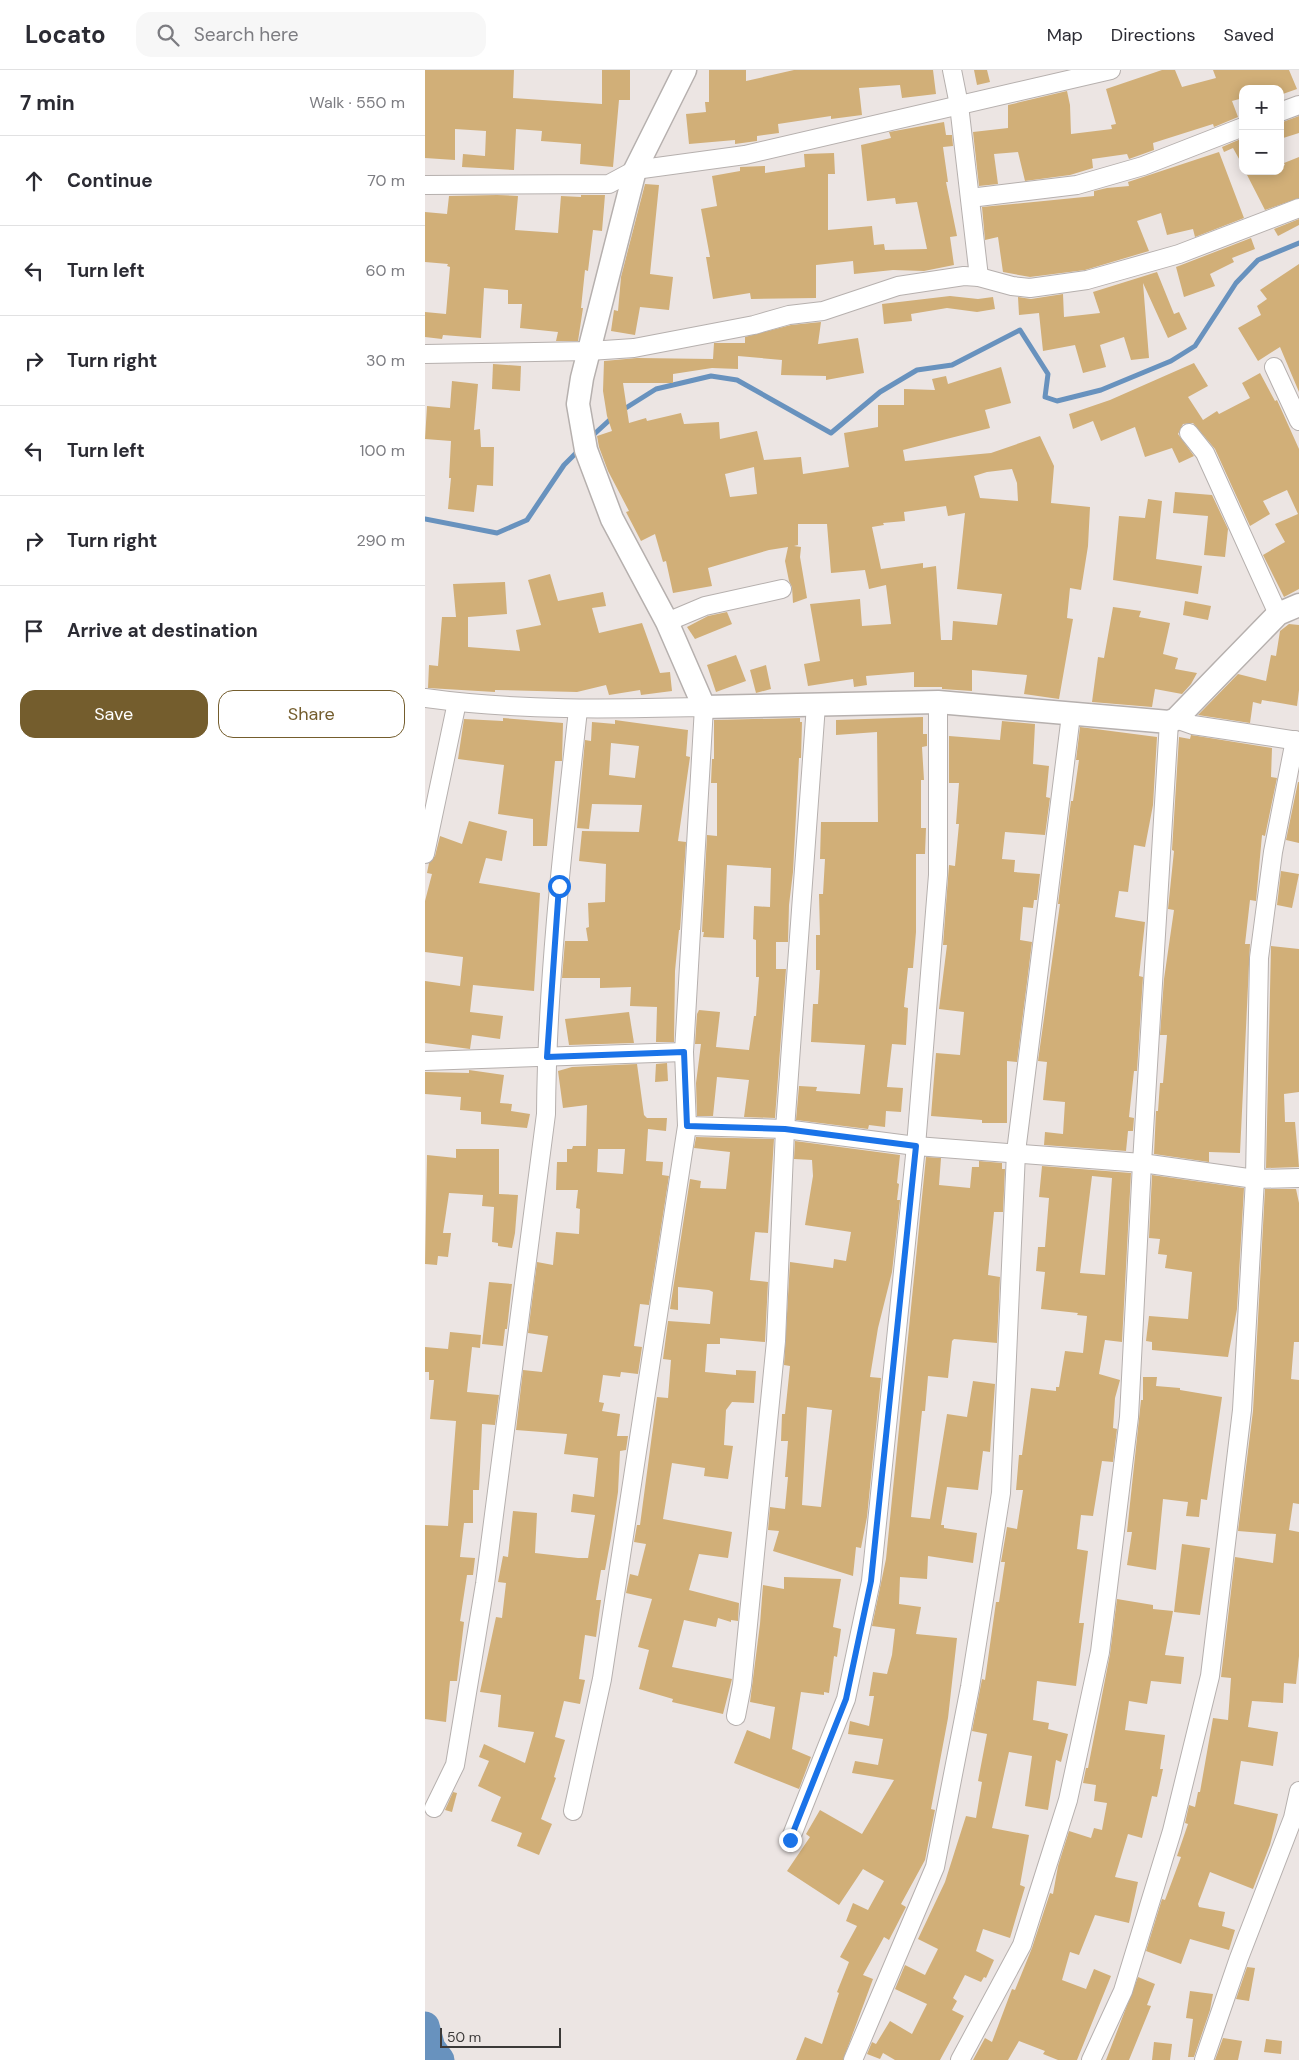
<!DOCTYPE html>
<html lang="en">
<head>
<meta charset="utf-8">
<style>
	:root { --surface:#fff; --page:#f7f7f7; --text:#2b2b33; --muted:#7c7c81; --line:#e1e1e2; --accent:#745d2d }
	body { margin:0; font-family:"DM Sans",sans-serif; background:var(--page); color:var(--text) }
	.controls { position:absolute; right:15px; top:15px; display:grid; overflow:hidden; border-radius:10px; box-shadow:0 2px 12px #0003 }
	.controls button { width:45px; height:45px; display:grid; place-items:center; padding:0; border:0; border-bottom:1px solid var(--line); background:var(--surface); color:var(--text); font:25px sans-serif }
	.scale { position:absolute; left:15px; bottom:12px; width:121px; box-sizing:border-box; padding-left:5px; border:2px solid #3b3938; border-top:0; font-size:14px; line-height:18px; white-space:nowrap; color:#3b3938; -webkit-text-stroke:4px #ece5e3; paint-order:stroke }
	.stop { position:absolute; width:15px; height:15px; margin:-11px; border:4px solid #1a73e8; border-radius:50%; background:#fff }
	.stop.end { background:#1a73e8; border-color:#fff; box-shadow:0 1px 5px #0008 }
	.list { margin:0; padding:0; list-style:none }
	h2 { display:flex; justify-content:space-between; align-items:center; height:65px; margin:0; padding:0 20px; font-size:21px }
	h2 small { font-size:16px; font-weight:400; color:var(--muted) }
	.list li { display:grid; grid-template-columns:32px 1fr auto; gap:15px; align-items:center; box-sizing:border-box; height:90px; padding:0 20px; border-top:1px solid var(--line) }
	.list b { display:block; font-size:19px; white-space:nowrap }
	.list em { font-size:16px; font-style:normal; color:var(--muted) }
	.actions { display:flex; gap:10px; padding:15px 20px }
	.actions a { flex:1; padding:11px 0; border:1px solid var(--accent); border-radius:15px; text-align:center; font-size:18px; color:var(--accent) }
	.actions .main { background:var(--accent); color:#fff }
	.icon { flex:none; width:28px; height:28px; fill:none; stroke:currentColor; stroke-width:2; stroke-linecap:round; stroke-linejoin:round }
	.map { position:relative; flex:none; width:874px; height:1990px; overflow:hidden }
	header { display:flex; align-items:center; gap:30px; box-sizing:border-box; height:70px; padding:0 25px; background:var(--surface); border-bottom:1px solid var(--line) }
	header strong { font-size:24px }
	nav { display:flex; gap:28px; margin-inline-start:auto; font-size:18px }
	.search { width:350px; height:45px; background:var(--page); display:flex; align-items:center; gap:12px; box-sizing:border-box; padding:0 18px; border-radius:15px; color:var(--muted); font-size:19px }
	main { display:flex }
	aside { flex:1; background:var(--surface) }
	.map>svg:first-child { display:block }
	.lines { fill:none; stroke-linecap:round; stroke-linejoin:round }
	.stream { stroke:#6892be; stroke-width:5 }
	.river { stroke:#6892be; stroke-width:29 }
	.building { fill:#d1af78; fill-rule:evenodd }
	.minor-casing { stroke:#b6b0ae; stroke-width:20 }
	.tertiary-casing { stroke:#b6b0ae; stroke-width:25 }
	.minor { stroke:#fff; stroke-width:18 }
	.tertiary { stroke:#fff; stroke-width:22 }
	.route { stroke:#1a73e8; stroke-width:6 }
</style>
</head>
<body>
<header>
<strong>Locato</strong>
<div class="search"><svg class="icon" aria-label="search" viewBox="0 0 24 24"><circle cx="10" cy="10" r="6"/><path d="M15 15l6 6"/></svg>Search here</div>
<nav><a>Map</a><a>Directions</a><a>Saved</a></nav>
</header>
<main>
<aside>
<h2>7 min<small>Walk · 550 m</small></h2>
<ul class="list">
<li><svg class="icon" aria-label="ahead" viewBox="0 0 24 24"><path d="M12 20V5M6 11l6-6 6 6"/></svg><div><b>Continue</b></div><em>70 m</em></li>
<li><svg class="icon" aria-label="left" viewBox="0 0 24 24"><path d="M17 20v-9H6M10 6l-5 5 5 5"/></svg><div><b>Turn left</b></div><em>60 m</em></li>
<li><svg class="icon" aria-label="right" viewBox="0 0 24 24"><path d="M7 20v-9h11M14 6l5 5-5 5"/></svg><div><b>Turn right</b></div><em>30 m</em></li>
<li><svg class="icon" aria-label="left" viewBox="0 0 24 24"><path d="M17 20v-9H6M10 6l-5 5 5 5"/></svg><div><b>Turn left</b></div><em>100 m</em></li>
<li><svg class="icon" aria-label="right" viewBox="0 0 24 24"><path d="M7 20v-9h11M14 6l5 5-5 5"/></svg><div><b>Turn right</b></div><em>290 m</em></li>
<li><svg class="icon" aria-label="arrive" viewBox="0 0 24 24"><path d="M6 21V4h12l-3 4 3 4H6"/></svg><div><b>Arrive at destination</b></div></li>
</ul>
<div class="actions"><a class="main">Save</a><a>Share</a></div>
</aside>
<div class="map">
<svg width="874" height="1990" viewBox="0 0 874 1990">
	<rect width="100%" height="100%" fill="#ece5e3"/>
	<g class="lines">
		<!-- stream -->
		<g class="stream">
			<path d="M196,341L231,319L286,306L312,310L406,363L455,322L492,300L527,295L595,260L623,304L620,327L632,331L676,320L746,291L770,276L811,213L833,190L874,173"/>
			<path d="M166,367L189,346"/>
			<path d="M0,449L72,463L102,450L139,395L155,379"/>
		</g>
		<!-- river -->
		<path class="river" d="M0,1956L6,1978L15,1990"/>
	</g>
	<!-- building -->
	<g class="building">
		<path d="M0,0H89L88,28L177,34V0H205V30H194L188,97L155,94L156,74L116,71L117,61L91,59L89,100L37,97L38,84L60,86L61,61L30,59V90L0,88Z"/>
		<path d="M284,0H321V11L369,0H508L511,24L477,28L475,15L434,18L437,45L406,49V46L353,54L354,63L332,66V71L310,74V70L264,74L261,44L281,42L280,32H284Z"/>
		<path d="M549,0H562L565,12L552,15Z"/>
		<path d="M737,0H750L757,17L791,8L788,0H864L872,19L855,25V19H818V28L807,31L813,47L789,57L788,54L728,73L729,80L704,89L702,84L667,89L668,98L645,105L600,111L593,82L569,84L573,114L554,116L548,62L583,58V35L642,21L645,35L646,64L687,59L686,55L691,54L681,19Z"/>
		<path d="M874,46V63L855,69V53Z"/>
		<path d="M519,52L521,65H527L528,76L518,77L523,112H521L532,166L525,167L529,195L499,201L468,200L429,204L428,191L391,195V228L326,229L325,223L288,229L281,187H285L276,139L292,136L287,106L315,101V97L340,96V103L380,97L379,84L409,83L410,104H403V160L447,156L449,175L459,174L460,180L502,179L492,132L471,134L470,128L442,131L436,75L466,68L464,62Z"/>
		<path d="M818,68V96L808,78L799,82L797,77Z"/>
		<path d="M794,82L819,148L770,167L768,159L742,165L736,143L712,151L724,181L660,200L605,207L578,202L573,167L560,170L557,137L669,126V121L682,118L704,116L703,112Z"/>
		<path d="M874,87V128L840,140L820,101H855V97L860,95L859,93Z"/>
		<path d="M220,114L234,115L225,204L248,207L244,240L215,237L210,265L186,261L189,240L193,241L196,207Z"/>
		<path d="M72,125L93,126L90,160L133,163L136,126L156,127V125H180L177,161L168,160L163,201L160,200L156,238H158L153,271H131L133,262L95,258L97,234H83V220L59,218L56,268L18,265L17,269L0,267V242L21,244L25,197L22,196L23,194L0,192V142L22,144L24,126Z"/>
		<path d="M874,149V155L853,166L849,159Z"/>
		<path d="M826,168L830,179L807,188L809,192L785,204L790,216L759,227L751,197Z"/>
		<path d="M874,194V322L855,277L833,291L813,258L836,245L832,236L842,229L835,220Z"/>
		<path d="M732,202L749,244L754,242L762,259L743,268L718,213L724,288L706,290L699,267L675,275L681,297L658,303L650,275L618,281L614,243L594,245L593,227L606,229L638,224L639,247L675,243L668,222Z"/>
		<path d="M525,226L553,229L568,227L570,239L552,242L522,238L486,244L487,251L459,254L457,234Z"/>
		<path d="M396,252L393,274L433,268L439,303L401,310V306L356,305L357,290L313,286V299L287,298L248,304V313H198L204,353L221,348L222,351L256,343L259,354L294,352L295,369L332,361L339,390L376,387L378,404L424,397L419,363L453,357V335H479V319L510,320L507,309L521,306L523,314L576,297L586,333L560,340L565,358L478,380L480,391L566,383L615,366L629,396L626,433L665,437L663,476L656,520L645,518L642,548L648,549L634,629L599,624L602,605L547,600V621L517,619V617H489V602L441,606L442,615L429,617L428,609L383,616L379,594L395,591L385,534L435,529L437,556L466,554L461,515L444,519L440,500L406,503L402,454H373V475L369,476L376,477L375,487L382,528L368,533L367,517L364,511L360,491L363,477L344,480L283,498L287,516L248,523L241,491L238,492L230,464L216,471L201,442L204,441L183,401L174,377L172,366L187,361L182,346L178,321L179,291L212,288L288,289L289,273H320V267L366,255ZM329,397L332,424L305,427L300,404ZM587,399L592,413L593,431L555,428L549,406L562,402ZM521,436L523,446L540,443L532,519L577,524L572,555L528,551L527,570H516L511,496L498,498V493L456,499L447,457L459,455L458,453L480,451L479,442Z"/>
		<path d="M769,293L783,316L763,327L778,350L792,341L794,344L825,328L817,313L835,303L850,331L852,330L874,379V519L859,527L838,485L860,472L850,454L873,444L862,420L838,431L845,444L825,456L790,379L768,353L758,354L753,364L769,386L754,393L747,378L720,387L710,357L676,371L668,351L648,359L644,344L685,330Z"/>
		<path d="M68,294L96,296L95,321L67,319Z"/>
		<path d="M27,311L53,314L49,360L55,359L56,377H69L68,416L52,415L49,442L23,439L26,408H24L26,371L0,369L2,336L25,338Z"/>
		<path d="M750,422L787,425L803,459L800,487L779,485L783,446L748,443Z"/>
		<path d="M723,429L737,431L731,489L777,496L773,524L688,510L694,446L720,448Z"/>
		<path d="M125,504L133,531L178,522L181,536L167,538L174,563L217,553L235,603L245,602L247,621L216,625L215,620L184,625L181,615L152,622L70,620V622L3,618L4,595L13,596L17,547H31L28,514L80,512L82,544L43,547V577L95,581L91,560L116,555L103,510Z"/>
		<path d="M760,531L786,536L783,550L758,545Z"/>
		<path d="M688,537L716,541L714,547L745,553L738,584L753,588L750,599L772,603L766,614L757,624L730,619L727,637L667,632L673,587L679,588Z"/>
		<path d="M302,542L307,554L270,569L262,557L283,546Z"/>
		<path d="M864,554L874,555V620L872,636L837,630L836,634L828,632L825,653L773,645L813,604L841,611L846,585L851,586L855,561Z"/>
		<path d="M311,585L321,611L291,622L282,595Z"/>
		<path d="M341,595L346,619L331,623L325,600Z"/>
		<path d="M498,647V664H502V676L497,677L499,710H496V758H501L500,784H491V862L488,898H483L479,937L483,938L481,975L467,974L462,1017L478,1018L476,1042L461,1041L460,1057L444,1055L443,1059L371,1050L374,1016L392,1017L391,1021L435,1024L440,975L386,972L388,934H393L395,900H391V865H395L394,824H398L400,789H395L396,752H453L452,662L411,665V650Z"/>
		<path d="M78,648L138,653L137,691H130L122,776H108V749L73,744L79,695L33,689L39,649L78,651Z"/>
		<path d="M375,648V652H377L376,688H374L368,802L364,835L363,872H351V899H361L350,1048L319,1047L324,1010L292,1007L288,1046H272L271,1013L276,974H270L272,944L274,940L295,942L291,977L324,980L329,946H331L334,907H331V870L328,869L329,836L345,837L346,798L302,795L299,868L278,867L279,862H277L282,765L292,766V713H286L287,689H289V650Z"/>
		<path d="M190,650L263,660L261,686L265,687L253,771L261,772L255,860H254L250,901L249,972H231L232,937L205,936L206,917L175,918V908H137L140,871H163L161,858L164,857L163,833L180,832L181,794L154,791L157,761L214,762L217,735L167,734L164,759L152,758L160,670L166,671L167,652L190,654ZM186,673L214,676L210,708L184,705Z"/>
		<path d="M577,651L610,654L608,694L624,696L621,727L625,728L620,765L580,762L577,789L590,790L589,802L615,804L612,830H609L608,838L598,837L595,870L607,872L592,992L582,991V1053H557V1050L506,1046L511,983L535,985L539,942L514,939L522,875H518L524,795L530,796L534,754H531L534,713H524V666L575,670Z"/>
		<path d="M655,657L732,667L728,735L720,777L709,775L703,822L694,821L690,847L720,852L714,906L718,907L712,1001H709L704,1047L709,1048L708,1061H703L701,1081L619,1075L620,1062L638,1064L640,1032L618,1030L622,992L613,991L635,834H633L646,731H648L654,690H651Z"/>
		<path d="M766,665L847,678L846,707L852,708L840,766L837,765L831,831L825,830L820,874H825L815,1083L784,1082V1092L729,1084L731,1041H733L735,1013H738L742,965H735L739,909L749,840L743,839L749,781L747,780L754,667L765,669Z"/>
		<path d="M873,712H874V773L861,770Z"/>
		<path d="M44,751L82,761L77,791L61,788L54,813L115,823L109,921L48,915L45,942L78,946L75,969L47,965L45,979L0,973V911L35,916L38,887L0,882V831L7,804L2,803L4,793L10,786L15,766L37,774Z"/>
		<path d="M856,801L874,804L867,838L852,835Z"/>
		<path d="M846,876L874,879V1022L859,1024L860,1052H870L874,1097L841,1098Z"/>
		<path d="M204,942L209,973L144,975L140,949Z"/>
		<path d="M242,993L243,1011L230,1012L231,994Z"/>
		<path d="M212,994L219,1045L222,1048H242L241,1061L223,1059L221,1091L238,1092L237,1105L244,1106L224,1235L215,1234L209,1276L217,1277L213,1304L196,1302L195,1307L178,1305L174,1332L179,1333L177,1341L195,1344L192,1366H203L201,1380L195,1381L193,1422L186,1468L180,1500H176L171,1530H176L171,1567L160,1565L154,1609L160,1610L155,1634L139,1631L130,1667L140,1670L129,1707L131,1708L116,1749L127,1754L114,1785L92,1776L97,1763L66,1751L76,1727L53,1716L64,1691L54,1687L59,1674L100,1693L109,1662L73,1657L76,1625L55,1622L71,1547L77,1548L81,1513L73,1512L78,1486L83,1487L88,1441L112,1443L110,1483L153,1488H163L170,1445L146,1442L148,1424L169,1427L173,1388L139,1384L142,1364L91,1360L98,1300L117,1302L123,1266L103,1263L112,1192L128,1195L131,1162L154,1164L155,1139L151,1138L153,1120H131L132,1092H142V1079H147L148,1076H161L162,1035L138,1038L133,1001L147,997ZM173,1079H200L198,1104L172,1102Z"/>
		<path d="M44,1000L79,1005L75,1033L87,1034L86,1041L105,1044L102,1058L56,1054V1042L35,1040L36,1027L0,1024V1002L44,1003Z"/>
		<path d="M271,1067L349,1069L343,1163L330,1162L325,1210L343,1212L340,1272L295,1268V1274H282L280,1302L311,1305V1300L331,1301L329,1333L307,1332L301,1340L299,1375L308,1376L303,1409L279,1406L280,1398L247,1393L238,1449L307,1462L303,1488L274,1484L264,1520L314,1533L313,1551L306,1550V1552L293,1548L291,1557L259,1550L247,1597L307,1609L298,1644L247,1632L248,1629L214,1619L224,1580L213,1577L227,1529L201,1523L205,1504L213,1506L221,1474L209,1472L212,1455H215L232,1327L243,1328L246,1290L238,1289L243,1251L285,1254L288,1222L284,1220L253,1217V1240L245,1239L265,1109L276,1111L275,1118L301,1119L305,1082L269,1078Z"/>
		<path d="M370,1071L475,1085L472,1113L474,1114L472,1130H475L467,1202L453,1258L445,1307L456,1308L442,1447L436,1478L431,1477L428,1506L348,1481L354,1461L343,1460L345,1437L360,1439L363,1407H360L363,1371H356L357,1344H360L365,1296L359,1295L365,1192L408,1198L409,1189L421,1191L426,1162L380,1155L388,1106L387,1090L369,1089ZM382,1337L407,1340L396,1437L377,1435Z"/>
		<path d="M31,1079H74V1124L93,1125L90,1163L87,1178L73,1176V1173L67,1172L69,1137L57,1136L58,1125L24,1123L18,1163H26L23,1187L13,1186L12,1195L0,1194L2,1085L31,1088Z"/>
		<path d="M501,1087L516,1088L514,1115L545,1118L547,1097H554V1091L577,1093V1099H580L578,1142H569L563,1205L575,1207L572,1273L529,1269L527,1271L523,1308L503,1306L500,1341H497L486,1447L505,1449L522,1344L542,1347L548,1311L570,1314L565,1382L558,1381L553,1420L522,1417L516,1455H519V1458L552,1463L548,1493L503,1486L502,1509L475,1507L474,1534L496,1537L491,1564L532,1568L523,1648L506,1739L510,1740L500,1790L476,1834L481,1837L464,1870L459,1867L438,1905L448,1909L418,1990H371L380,1967L397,1974L414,1923L412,1922L424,1892L415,1887L432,1856L421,1851L428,1833L443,1840L459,1811L438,1799L414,1835L362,1801L385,1767L381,1764L395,1740L437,1764L469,1710L427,1703L430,1691L453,1695L458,1669L423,1664L425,1651L444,1656L449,1626H444L448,1602L462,1604L467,1585L470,1559L447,1556L461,1489Z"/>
		<path d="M617,1096L706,1103L697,1272L680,1270L674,1304L695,1310L690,1328L688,1358L692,1359L688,1392L677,1391L668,1446L656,1445L652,1479L663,1481L654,1553H659L651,1616L612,1611L608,1650L624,1653L623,1659L643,1664L636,1692L631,1690L623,1740L600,1736L607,1686L584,1682L567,1758L604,1765L595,1815L600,1817L585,1868L558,1859L551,1881L569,1890L561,1908L559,1907L556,1912L540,1905L528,1928L532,1931L527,1940L539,1946L515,1990H470L458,1983L455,1989L442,1984L447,1972L451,1974L465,1951L487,1964L502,1934L470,1919L480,1895L500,1905L513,1879L493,1869L520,1812L541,1746L551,1748L557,1712L553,1711L562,1664L547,1661L557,1609L560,1610L571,1532H574L580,1492H576L582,1457L592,1459L598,1420H591L594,1385H597L606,1318L631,1321V1317H634L640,1281L658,1283L662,1246L652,1245L653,1243L616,1239L620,1202L611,1201L613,1177H620L624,1128L614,1127ZM667,1106L687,1108L680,1205L655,1203Z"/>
		<path d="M727,1105L819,1118L812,1239L803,1287L727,1280V1272L721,1271L724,1246L763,1249L767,1202L740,1198L742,1185L733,1184L735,1169L724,1168Z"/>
		<path d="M840,1119H871L874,1133V1272H869L866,1309L874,1310V1434L868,1433L864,1460L874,1462V1586L871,1614L859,1613L858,1633L827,1631L823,1657L853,1662L848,1696L816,1691L809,1734L853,1744L845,1775L828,1819L785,1802L773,1834L774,1837L800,1842L797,1856L810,1860L804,1880L765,1869L756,1894L721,1881L737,1829L740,1830L756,1787L752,1786L763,1754L760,1753L764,1735L770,1737L773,1722H775L788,1648L803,1650L806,1608L796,1607L810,1487L848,1493L851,1464L813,1461L828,1341Z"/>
		<path d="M64,1212L87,1214L82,1259H80L78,1276L57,1274Z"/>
		<path d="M25,1262L56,1265L55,1278L47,1277L42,1322L74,1325L70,1355L57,1354L54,1420H48V1453H39L35,1487L50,1488L48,1505H42L35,1551L39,1552L32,1611H25L21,1652L0,1649V1455L23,1456L31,1351L5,1349L9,1310H4V1302H0V1277L23,1279Z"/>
		<path d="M718,1307H732L731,1316L755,1318V1320L797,1327L782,1430L776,1429L774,1447L761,1446L763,1432L738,1429L731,1500L702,1495L707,1462H702L716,1330H718Z"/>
		<path d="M757,1474L785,1478L775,1545L749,1542Z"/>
		<path d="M359,1507L416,1509L408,1557L416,1559L412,1587L409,1586L404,1623L399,1622V1625L376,1622L367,1679L386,1687L374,1719L309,1693L322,1660L345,1669L350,1637L325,1632L335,1554L338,1515L359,1519Z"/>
		<path d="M692,1529L728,1535V1539L748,1541L740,1585L759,1587L756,1614L726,1611L722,1634L704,1631L700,1660L740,1665L735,1699H738L732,1727L727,1726L717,1768L703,1764L690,1807L713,1812L704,1853L670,1845L654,1885L645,1882L637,1910L661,1919L669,1899L686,1906L652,1990H633L618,1984L620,1981L594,1971L583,1990H548L560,1968L567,1972L587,1919L590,1920L607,1878L625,1823L628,1824L633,1796L644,1761L666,1768L669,1758L677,1760L682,1733L669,1731L671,1715L658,1713L661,1698H663L685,1584Z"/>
		<path d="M28,1722L32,1723L27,1742L20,1740Z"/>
		<path d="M822,1897L830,1898L824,1931L811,1929Z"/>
		<path d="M713,1907L730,1914L722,1935L726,1936L704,1990H681Z"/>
		<path d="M765,1921L788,1924L785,1940L769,1987H763L768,1949L761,1948Z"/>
		<path d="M798,1968L817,1971L813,1990H790Z"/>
		<path d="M841,1969L857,1971L856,1984L839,1982Z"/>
		<path d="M729,1972L747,1974L745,1990H727Z"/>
	</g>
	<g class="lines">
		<!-- minor casing -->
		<g class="minor-casing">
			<g id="minor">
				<path d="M527,0L534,35L554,207"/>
				<path d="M855,42L874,35"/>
				<path d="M0,115L184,114L210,100L320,85L686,0"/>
				<path d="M545,128L652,115L718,96L818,57"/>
				<path d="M0,284L164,281L209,278L329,255L364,245L398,241L473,216L539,206L554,207L587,216L605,218L662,210L754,184L874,138"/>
				<path d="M849,297L874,351"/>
				<path d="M764,363L780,383L853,544"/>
				<path d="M242,552L280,536L357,519"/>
				<path d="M0,628C93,641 186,639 279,637L259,982L262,1056L177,1609L148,1741"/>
				<path d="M751,649L768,655L874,671"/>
				<path d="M0,784L32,632"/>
				<path d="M0,991L259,982"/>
				<path d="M262,1056L360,1059L491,1076L717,1093L830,1109L874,1108"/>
				<path d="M311,1646L317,1615L351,1271L360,1059L391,635"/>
				<path d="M9,1738L30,1695L60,1514L121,1044C122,909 138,774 153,640"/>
				<path d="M365,1770L421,1629L446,1511L491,1076L513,805V632"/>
				<path d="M428,1990L510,1797L545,1617L576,1423L591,1082L646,645"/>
				<path d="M535,1990L597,1875L643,1730L675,1582L704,1347L717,1093L744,652"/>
				<path d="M666,1990L698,1921L747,1761L785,1606L817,1340L830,1109L834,888L848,782L870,670"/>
				<path d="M779,1990L814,1888L868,1748L874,1721"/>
			</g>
		</g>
		<!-- tertiary casing -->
		<g class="tertiary-casing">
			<path id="tertiary" d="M260,0L210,100L157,308L153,334L161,380L187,449L242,552L279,637L513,632L744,652L751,649L853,544L874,535"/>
		</g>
		<!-- minor -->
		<use href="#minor" class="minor"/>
		<!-- tertiary -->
		<use href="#tertiary" class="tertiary"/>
	</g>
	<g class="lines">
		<!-- route -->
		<path class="route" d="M134,816L122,987L259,982L262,1056L360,1059L491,1076L446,1511L421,1629L365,1770"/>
	</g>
</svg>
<div class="controls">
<button>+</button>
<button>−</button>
</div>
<div class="scale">50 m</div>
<div class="stop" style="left:134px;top:816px"></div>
<div class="stop end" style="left:365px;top:1770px"></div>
</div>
</main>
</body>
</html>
